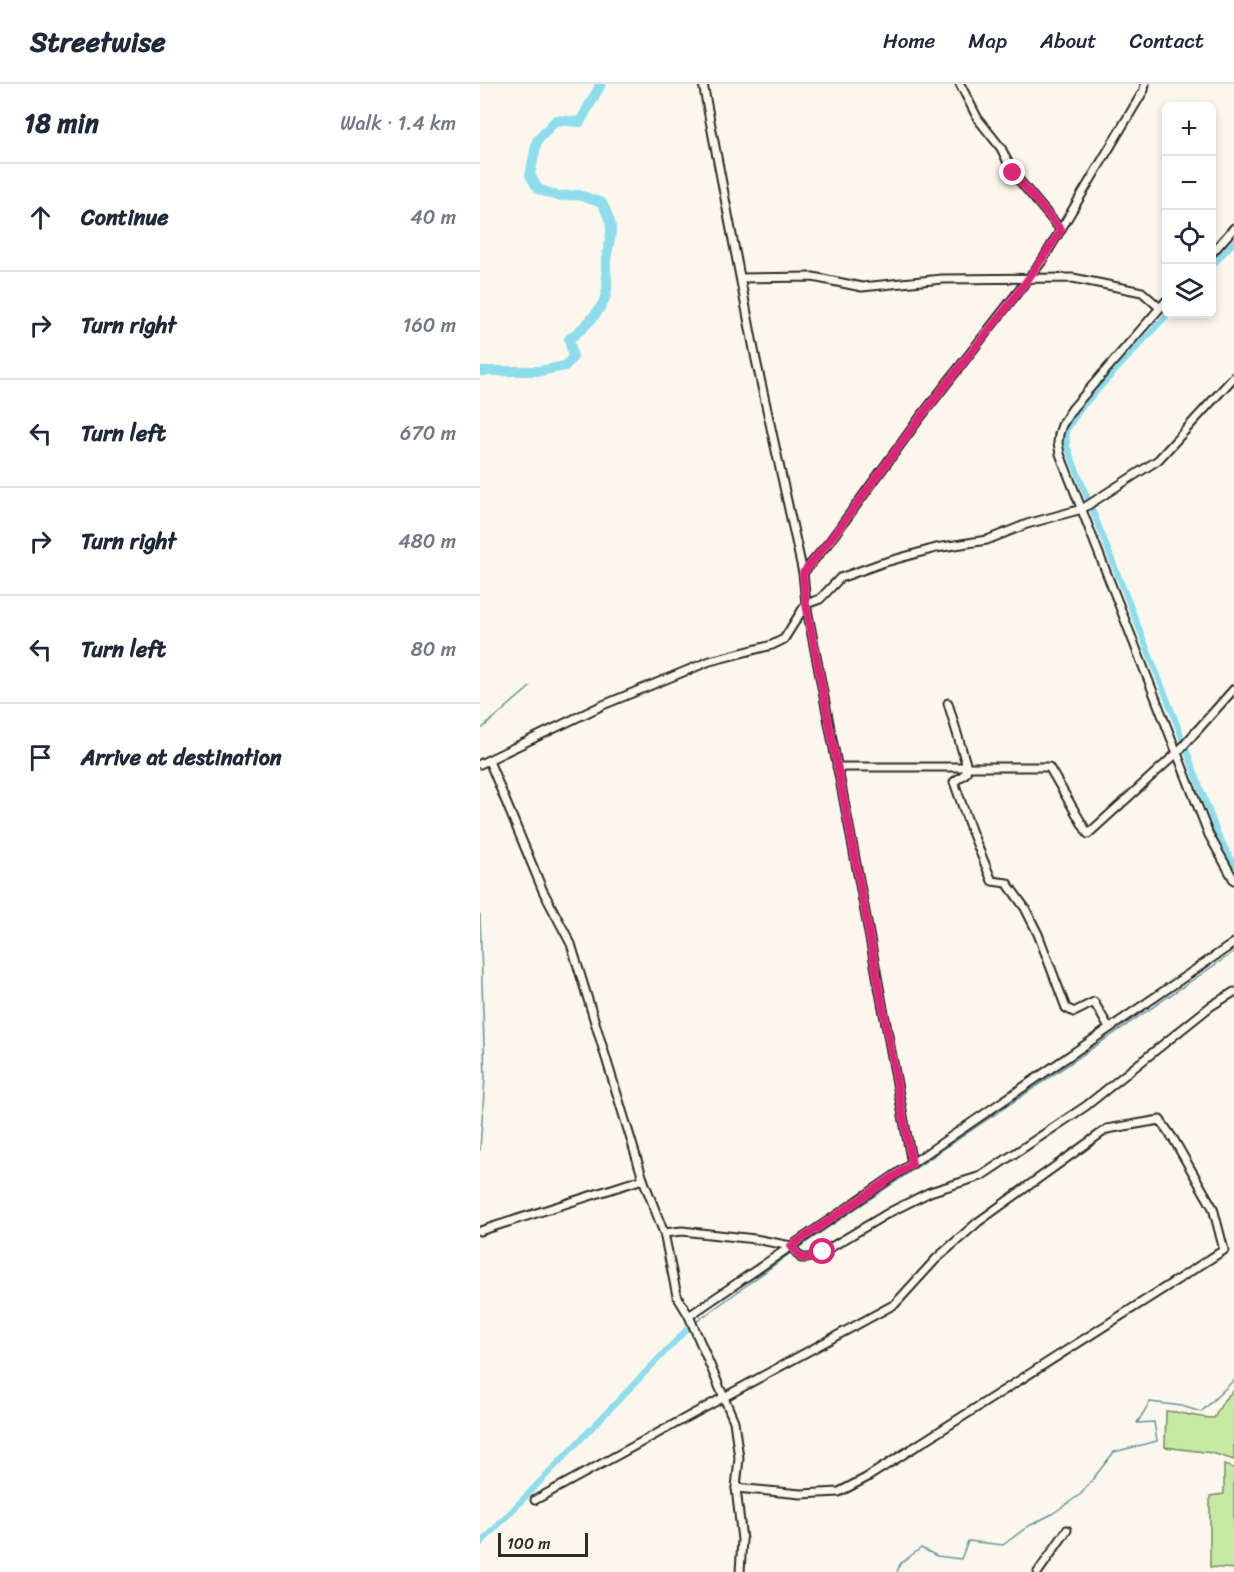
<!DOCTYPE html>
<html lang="en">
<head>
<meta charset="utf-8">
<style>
	:root { --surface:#fff; --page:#f6f6f7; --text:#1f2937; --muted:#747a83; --line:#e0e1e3 }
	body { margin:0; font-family:Sriracha,sans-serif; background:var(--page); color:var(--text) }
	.controls { position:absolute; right:18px; top:18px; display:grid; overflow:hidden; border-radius:9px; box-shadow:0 3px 9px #0003 }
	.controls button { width:54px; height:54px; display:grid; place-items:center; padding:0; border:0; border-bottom:2px solid var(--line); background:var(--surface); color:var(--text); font:30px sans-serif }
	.scale { position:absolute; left:18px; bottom:15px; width:90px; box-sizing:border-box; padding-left:6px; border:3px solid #2b2b2b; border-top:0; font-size:16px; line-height:21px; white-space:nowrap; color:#2b2b2b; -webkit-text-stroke:4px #fbf7ec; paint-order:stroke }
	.stop { position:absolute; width:18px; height:18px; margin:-14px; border:4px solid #db2777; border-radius:50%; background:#fff }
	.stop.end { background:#db2777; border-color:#fff; box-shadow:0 2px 6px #0008 }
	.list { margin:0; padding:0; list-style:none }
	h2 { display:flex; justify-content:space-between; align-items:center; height:78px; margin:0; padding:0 24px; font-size:26px }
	h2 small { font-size:20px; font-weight:400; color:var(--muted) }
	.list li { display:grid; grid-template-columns:39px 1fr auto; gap:18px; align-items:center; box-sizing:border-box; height:108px; padding:0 24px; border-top:2px solid var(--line) }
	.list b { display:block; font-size:22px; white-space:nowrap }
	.list em { font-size:20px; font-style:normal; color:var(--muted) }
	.icon { flex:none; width:33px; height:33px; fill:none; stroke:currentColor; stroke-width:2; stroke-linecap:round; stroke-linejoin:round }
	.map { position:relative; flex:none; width:754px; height:1488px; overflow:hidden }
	header { display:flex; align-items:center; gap:36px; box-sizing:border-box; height:84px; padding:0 30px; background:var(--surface); border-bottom:2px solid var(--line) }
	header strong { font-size:28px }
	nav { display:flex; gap:33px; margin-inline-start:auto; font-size:21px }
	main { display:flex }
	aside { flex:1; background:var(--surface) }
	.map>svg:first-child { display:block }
	.green { fill:#c6eaa3; stroke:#788a67; stroke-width:1.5 }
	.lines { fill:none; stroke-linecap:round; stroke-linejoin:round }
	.stream { stroke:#66969f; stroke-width:1.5 }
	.canal { stroke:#8eddec; stroke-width:6 }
	.river { stroke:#8eddec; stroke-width:10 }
	.street-casing { stroke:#2b2b2b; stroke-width:11 }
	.street { stroke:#fbf7ec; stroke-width:7 }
	.route { stroke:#db2777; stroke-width:8 }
</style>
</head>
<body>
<header>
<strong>Streetwise</strong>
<nav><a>Home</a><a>Map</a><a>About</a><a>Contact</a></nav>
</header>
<main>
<aside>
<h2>18 min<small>Walk · 1.4 km</small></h2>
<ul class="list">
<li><svg class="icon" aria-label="ahead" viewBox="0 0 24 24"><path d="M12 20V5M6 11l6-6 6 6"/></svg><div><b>Continue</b></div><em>40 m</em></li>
<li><svg class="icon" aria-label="right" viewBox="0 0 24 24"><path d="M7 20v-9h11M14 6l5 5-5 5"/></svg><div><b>Turn right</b></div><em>160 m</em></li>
<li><svg class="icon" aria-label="left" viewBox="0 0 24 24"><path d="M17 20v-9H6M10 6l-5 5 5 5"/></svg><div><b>Turn left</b></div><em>670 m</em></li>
<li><svg class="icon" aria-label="right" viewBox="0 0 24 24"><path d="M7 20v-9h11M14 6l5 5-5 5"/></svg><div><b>Turn right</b></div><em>480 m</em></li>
<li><svg class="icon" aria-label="left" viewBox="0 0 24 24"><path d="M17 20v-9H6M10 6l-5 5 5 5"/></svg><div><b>Turn left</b></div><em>80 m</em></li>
<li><svg class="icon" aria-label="arrive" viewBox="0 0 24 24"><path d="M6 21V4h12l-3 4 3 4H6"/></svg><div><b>Arrive at destination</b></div></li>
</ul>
</aside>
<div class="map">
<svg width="754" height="1488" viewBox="0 0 754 1488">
	<rect width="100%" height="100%" fill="#fbf7ec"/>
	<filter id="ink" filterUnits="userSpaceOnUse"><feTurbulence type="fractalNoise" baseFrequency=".0167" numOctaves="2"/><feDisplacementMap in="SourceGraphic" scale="12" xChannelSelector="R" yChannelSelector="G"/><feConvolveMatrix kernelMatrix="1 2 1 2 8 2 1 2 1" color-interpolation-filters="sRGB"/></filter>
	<g filter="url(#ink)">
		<!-- green -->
		<g class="green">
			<path d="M754,1306V1376L732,1369L685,1363L686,1327C703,1328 717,1334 734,1334L744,1316Z"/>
			<path d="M744,1381L754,1384V1485L730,1483V1412L744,1410Z"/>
		</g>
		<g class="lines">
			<!-- stream -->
			<g class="stream">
				<path d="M0,646L50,603"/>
				<path d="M0,830L5,994L0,1066"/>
				<path d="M318,1164L754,868"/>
				<path d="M216,1238L312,1168"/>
				<path d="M417,1488L420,1480L441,1464L457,1472L481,1475L488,1457L523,1461L547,1443L572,1430L601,1410L634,1368L677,1357L674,1338L657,1339L670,1318L702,1322L721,1328L754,1296"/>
			</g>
			<!-- canal -->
			<g class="canal">
				<path d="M732,182L754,158"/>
				<path d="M688,230L601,324L586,347L587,362L693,630L737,748L754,781"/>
				<path d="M0,1460L208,1244"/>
			</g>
			<!-- river -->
			<path class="river" d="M0,287H60L85,282L93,273L89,255C103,245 126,224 127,205C128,195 125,186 126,177C130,147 137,148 122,119L99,111L77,112L58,105L50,91L57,57L76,36L100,38L121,0"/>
			<!-- street casing -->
			<g class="street-casing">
				<g id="street">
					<path d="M223,0L276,276L323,489L326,520L372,758L432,1080"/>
					<path d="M480,0L498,35L521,64L533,89L581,146"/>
					<path d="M732,169L754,144"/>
					<path d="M261,194L333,193L382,203L462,195L593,194L662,208L680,224"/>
					<path d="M686,217L592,325L582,341L579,350L578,359L580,370L729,751L754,796"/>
					<path d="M323,489L350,457L439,335L562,177L664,6L665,0"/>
					<path d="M468,619L487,683L486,689L474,698L491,746L512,797L527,799L545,824L558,850L586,924L594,928L614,918L629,944"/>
					<path d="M9,677L63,807L91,860L163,1095L184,1149L197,1212L209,1232L254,1337L259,1374L256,1404L262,1456L260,1488"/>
					<path d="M0,680L123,621L230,577L292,561L304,555L326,520L340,515L360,494L402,479L456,464L507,456L547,440L602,425L678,376L754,293"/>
					<path d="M357,683H569L608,750L697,669L754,605"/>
					<path d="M0,1147L163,1095"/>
					<path d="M184,1149L202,1147L275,1155L311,1162L321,1174H328L343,1168L410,1128L450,1108L501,1092L606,1022L731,922L754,908"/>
					<path d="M209,1232L754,859"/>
					<path d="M55,1416L415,1220L456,1175L498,1138L627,1045L680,1036L694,1056L733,1124L744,1166L386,1394L359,1408L321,1410L256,1404"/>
					<path d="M558,1488L587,1446"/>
				</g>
			</g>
			<!-- street -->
			<use href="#street" class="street"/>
		</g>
	</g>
	<g class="lines" filter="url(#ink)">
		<!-- route -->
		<path class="route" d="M343,1168L328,1174H321L311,1162L432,1080L372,758L326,520L323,489C367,438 403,382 444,329C490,268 541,211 581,146L533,89"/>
	</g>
</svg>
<div class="controls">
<button>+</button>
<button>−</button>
<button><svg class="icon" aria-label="locate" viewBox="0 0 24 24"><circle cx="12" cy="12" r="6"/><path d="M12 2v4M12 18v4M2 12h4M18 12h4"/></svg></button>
<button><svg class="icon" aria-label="layers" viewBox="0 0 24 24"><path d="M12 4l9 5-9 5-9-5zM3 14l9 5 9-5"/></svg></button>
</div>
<div class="scale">100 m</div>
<div class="stop" style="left:343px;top:1168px"></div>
<div class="stop end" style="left:533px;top:89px"></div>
</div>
</main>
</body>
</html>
